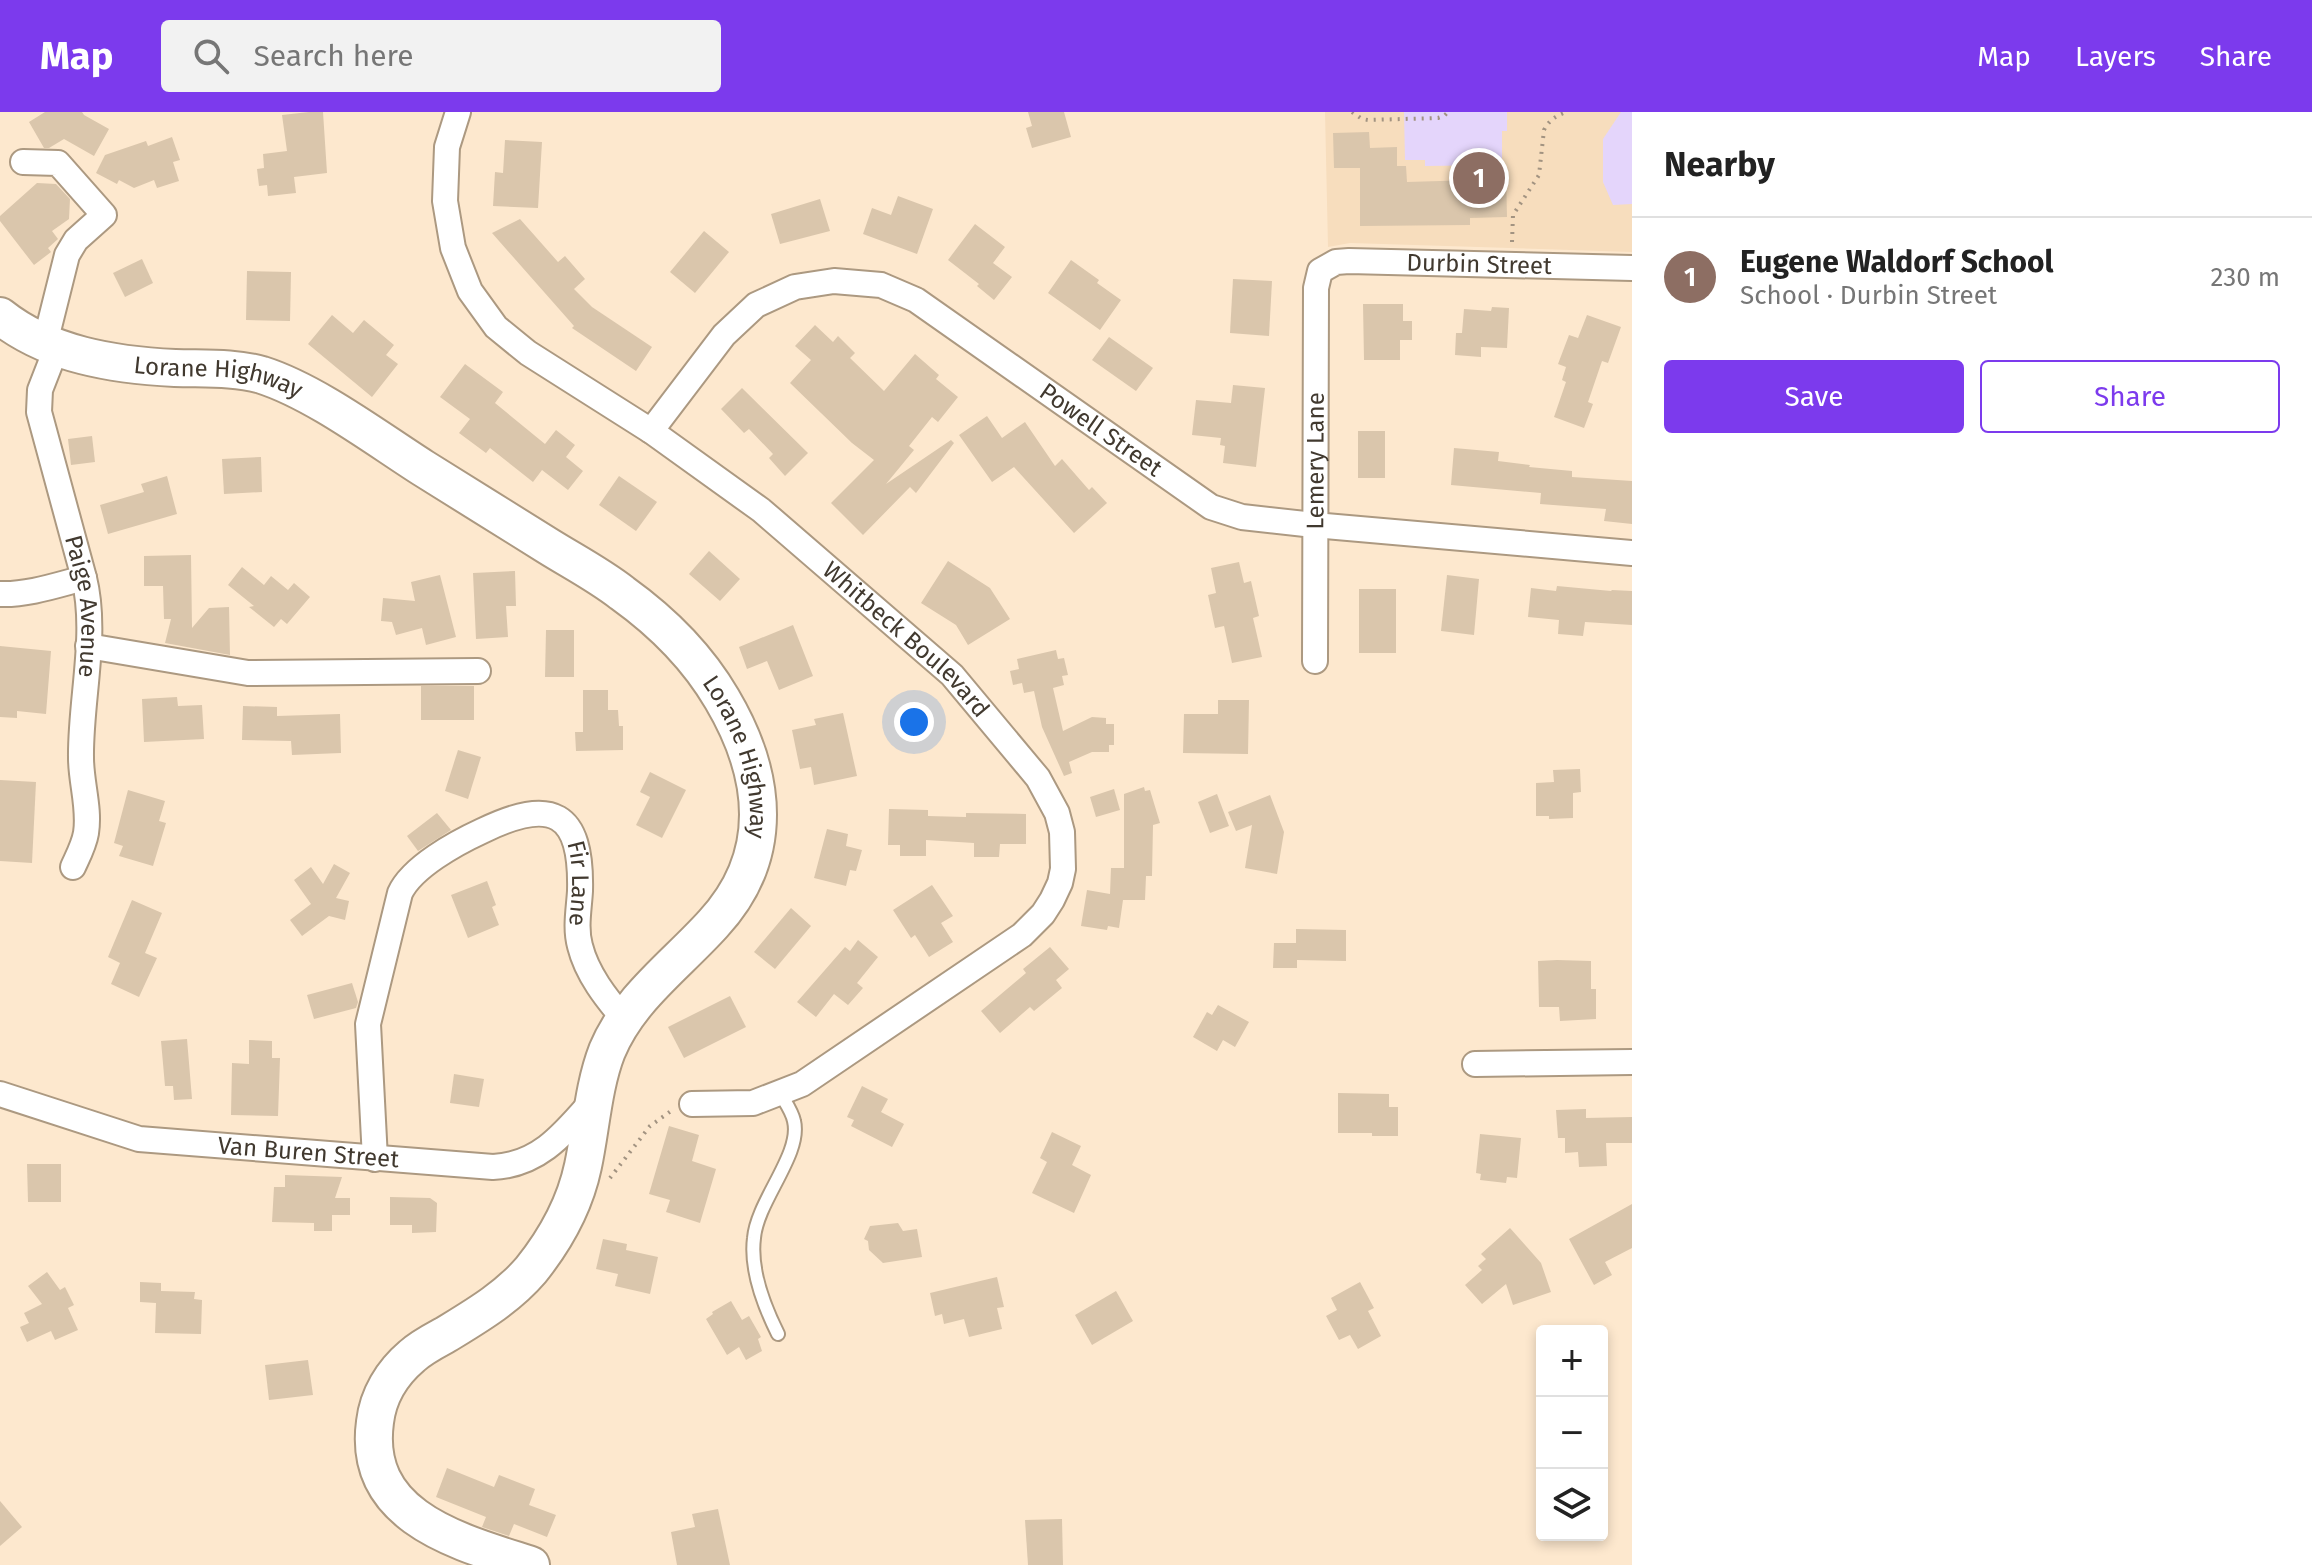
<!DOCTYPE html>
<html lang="en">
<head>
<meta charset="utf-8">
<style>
	:root { --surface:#fff; --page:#f2f2f2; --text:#222; --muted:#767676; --line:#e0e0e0; --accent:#7c3aed }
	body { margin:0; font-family:"Fira Sans",sans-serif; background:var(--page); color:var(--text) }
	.controls { position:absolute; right:24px; bottom:24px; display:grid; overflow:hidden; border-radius:8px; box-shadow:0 4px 12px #0003 }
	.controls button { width:72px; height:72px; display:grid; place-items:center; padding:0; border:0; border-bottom:2px solid var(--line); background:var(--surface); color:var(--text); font:40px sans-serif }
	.you { position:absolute; left:914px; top:610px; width:28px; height:28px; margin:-20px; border:6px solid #fff; border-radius:50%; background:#1a73e8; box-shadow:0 0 0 12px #1a73e833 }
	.badge { display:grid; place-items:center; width:52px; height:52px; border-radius:50%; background:var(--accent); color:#fff; font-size:26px; font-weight:700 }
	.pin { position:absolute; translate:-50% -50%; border:4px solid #fff; box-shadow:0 2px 8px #0006 }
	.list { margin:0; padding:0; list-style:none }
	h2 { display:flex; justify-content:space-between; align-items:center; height:104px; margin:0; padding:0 32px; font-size:34px }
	h2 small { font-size:26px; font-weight:400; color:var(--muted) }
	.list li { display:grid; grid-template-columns:52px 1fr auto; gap:24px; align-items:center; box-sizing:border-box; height:120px; padding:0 32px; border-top:2px solid var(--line) }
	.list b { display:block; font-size:30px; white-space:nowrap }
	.list p { margin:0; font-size:26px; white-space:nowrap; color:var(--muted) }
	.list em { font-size:26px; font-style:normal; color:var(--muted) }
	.actions { display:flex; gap:16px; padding:24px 32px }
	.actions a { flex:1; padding:18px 0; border:2px solid var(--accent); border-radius:8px; text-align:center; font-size:28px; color:var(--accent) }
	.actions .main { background:var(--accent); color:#fff }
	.icon { flex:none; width:44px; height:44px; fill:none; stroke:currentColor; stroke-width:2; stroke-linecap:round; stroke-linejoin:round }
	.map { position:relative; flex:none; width:1632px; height:1453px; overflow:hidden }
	header { display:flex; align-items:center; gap:48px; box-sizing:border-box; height:112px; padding:0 40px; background:var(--accent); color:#fff }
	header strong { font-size:38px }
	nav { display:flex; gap:44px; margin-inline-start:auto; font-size:28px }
	.search { width:560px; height:72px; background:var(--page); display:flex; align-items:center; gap:20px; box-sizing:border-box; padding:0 28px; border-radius:8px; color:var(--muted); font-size:30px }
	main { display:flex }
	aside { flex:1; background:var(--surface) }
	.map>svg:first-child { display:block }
	.built { fill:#f7ddbd }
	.green { fill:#e4d5fb }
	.building { fill:#dac6ac }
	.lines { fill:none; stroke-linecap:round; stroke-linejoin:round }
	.lane-casing { stroke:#ac9981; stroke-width:16 }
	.street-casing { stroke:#ac9981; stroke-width:28 }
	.secondary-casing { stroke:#ac9981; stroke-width:40 }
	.path { stroke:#a29381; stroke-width:4; stroke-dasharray:2 6; stroke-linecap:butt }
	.lane { stroke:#fff; stroke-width:12 }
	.street { stroke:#fff; stroke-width:24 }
	.secondary { stroke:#fff; stroke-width:36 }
	.labels { text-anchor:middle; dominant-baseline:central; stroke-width:6; stroke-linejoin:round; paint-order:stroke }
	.street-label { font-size:24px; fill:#41392f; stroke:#fdf8f3 }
</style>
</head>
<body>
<header>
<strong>Map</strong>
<div class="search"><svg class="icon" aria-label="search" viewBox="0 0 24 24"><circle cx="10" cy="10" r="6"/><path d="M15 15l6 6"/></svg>Search here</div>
<nav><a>Map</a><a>Layers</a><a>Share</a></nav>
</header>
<main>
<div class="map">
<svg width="1632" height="1453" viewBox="0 0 1632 1453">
	<rect width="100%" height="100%" fill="#fde8ce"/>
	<!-- built -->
	<path class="built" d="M1325,0H1632V140L1350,131L1328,135Z"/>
	<!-- green -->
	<g class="green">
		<path d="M1404,0H1507V19H1502V53L1425,54V48H1405Z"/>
		<path d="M1621,0H1632V92L1613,93L1603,70V27Z"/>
	</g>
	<!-- building -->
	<g class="building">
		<path d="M45,0H82L84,3L109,17L94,44L64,27L49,36H44L29,10Z"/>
		<path d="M309,0H323L327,61L294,65L296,81L268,84L267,73L259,74L257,57L264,56L263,42L287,39L282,3Z"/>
		<path d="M1028,0H1064L1071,25L1032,36L1026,16L1032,14Z"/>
		<path d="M1369,20L1370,36L1397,35V54H1406L1407,70L1473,68V61L1506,60L1507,105L1470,106V113L1360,114V56H1334L1333,21Z"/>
		<path d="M172,25L180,48L173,50L179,69L157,76L154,68L134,76L119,68L117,72L96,61L105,43L146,29L148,34Z"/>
		<path d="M505,28L542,30L538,96L493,94L495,60L503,61Z"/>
		<path d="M37,71L56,72L70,87L69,107L52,119L58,127L48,136L51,140L34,153L0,109V104Z"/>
		<path d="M898,84L933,97L917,142L863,122L872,96L891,103Z"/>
		<path d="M820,87L830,119L780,132L771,102Z"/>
		<path d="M520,107L558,150L565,144L585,167L574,177L592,195L652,235L636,259L572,216L574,214L492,121Z"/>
		<path d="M975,112L1005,135L993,151L1012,165L994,188L977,174L979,172L948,148Z"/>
		<path d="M704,119L729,140L695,181L670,160Z"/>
		<path d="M142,147L153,171L125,185L113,161Z"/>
		<path d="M1071,148L1099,168L1097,171L1121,188L1100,218L1048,181Z"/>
		<path d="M247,159L291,160L290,209L246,208Z"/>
		<path d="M1233,167L1272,169L1269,224L1230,221Z"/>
		<path d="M1363,192H1403V209H1412V228H1400V248H1364Z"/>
		<path d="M1492,195L1509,196L1507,236L1481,235V245L1455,243L1456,221H1462L1464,197L1491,199Z"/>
		<path d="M332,203L353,221L364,208L394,233L386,243L398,252L372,285L308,232Z"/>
		<path d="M1587,203L1621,215L1608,251L1602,249L1588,290L1593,292L1584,316L1554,305L1566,270L1562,268L1566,255L1558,252L1569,223L1578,226Z"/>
		<path d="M815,213L833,230L838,224L855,241L850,246L884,279L915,242L939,263L936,267L958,285L938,310L932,305L909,334L914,338L886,372L951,328L954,331L916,381L910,375L863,423L831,391L874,348L852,331L790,271L811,248L795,234Z"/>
		<path d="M1109,225L1153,256L1136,279L1092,248Z"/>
		<path d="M465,252L503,280L495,291L545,332L556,318L575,333L566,345L583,359L568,378L542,358L533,370L490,336L486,341L459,321L470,307L440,285Z"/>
		<path d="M1233,273L1265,276L1256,355L1223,351L1225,334L1220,333L1221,326L1192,323L1196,288L1231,291Z"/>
		<path d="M742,276L808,341L785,364L769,346L773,342L749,317L744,321L721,297Z"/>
		<path d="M987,304L1002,326L1025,310L1055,354L1062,347L1089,378L1092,375L1107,391L1074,421L1014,355L992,370L959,323Z"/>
		<rect x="1358" y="319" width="27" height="47"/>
		<path d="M92,324L95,350L71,353L68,327Z"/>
		<path d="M1454,336L1499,340L1498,349L1530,353L1529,355L1572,359V365L1632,369V412L1604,409L1606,397L1540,392L1541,381L1451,373Z"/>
		<path d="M261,345L262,380L224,382L222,347Z"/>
		<path d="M167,364L177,402L108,422L100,393L144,380L141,372Z"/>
		<path d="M619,364L657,390L636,419L599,393Z"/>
		<path d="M709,439L740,467L720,489L689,462Z"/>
		<path d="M191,443L192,516L209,496L229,495L230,543L165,531L171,507H164L163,474H144V444Z"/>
		<path d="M948,449L990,476L1010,507L968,533L956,513L921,491Z"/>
		<path d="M1239,450L1244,471L1251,469L1259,504L1253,506L1262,545L1232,551L1224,514L1215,516L1208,483L1216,481L1211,456Z"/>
		<path d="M242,455L264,473L271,464L288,478L294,471L310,485L287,512L281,507L274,515L249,495L254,494L228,473Z"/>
		<path d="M515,459L516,494H506L508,525L476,527L473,461Z"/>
		<path d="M440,463L456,525L426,533L422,516L396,523L392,510L381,509L383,486L415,489L411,470Z"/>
		<path d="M1447,463L1479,467L1474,523L1441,519Z"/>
		<path d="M1557,474L1611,479L1612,478L1632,479V513L1585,510L1583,524L1558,522L1559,508L1528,505L1531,476L1556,479Z"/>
		<rect x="1359" y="477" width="37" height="64"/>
		<path d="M793,513L813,564L779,578L767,549L747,557L739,535Z"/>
		<path d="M546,518H574V565H545Z"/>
		<path d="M0,534L51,539L46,602L17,599V606L0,605Z"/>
		<path d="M1056,538L1058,547L1064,546L1068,563L1062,564L1064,573L1053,576L1063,619L1092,605L1106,606V612H1114V633H1109V640H1092L1069,650L1072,661L1064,664L1042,615L1034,579L1024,581L1022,571L1013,573L1010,559L1019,557L1017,547Z"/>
		<rect x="421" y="574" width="53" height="34"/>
		<path d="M583,578H608V598H618L619,614H623V638L576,639L575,620H583Z"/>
		<path d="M177,585L178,594L202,593L204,627L144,630L142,587Z"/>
		<path d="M1218,588H1249L1248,642L1183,641L1184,602H1218Z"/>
		<path d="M243,594L277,595V604L340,602L341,641L292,643L291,629L242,628Z"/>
		<path d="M843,601L857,664L814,673L811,655L800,657L792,618L816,613L814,607Z"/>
		<path d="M458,638L481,645L468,687L445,679Z"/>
		<path d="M1580,657L1581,680L1573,681V706L1549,707V704H1536V671L1554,670L1553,658Z"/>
		<path d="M650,660L686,678L662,726L636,713L650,685L640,680Z"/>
		<path d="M0,668L36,670L32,751L0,749Z"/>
		<path d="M1144,675L1145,679L1150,678L1160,711L1153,713L1152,764H1146L1145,788H1123L1119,816L1108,814L1107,818L1081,814L1087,778L1110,782L1111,756H1124V682Z"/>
		<path d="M1114,677L1120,698L1096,705L1090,685Z"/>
		<path d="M128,678L165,689L159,709L166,711L153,754L119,744L123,734L114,731Z"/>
		<path d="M1217,682L1229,714L1210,721L1198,690Z"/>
		<path d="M1270,683L1284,720L1277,762L1245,756L1252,713L1236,719L1228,700Z"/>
		<path d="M889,697L928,698V704L966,705V701L1026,702V732H1000L999,745H974V731L926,728V744H900V733H888Z"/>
		<path d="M437,701L451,718L418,739L407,724Z"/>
		<path d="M827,717L848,722L846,734L862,738L856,759L850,758L846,774L814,766Z"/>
		<path d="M334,752L350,761L336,786L349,789L345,808L329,804L302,824L290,808L311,792L294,768L311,755L323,772Z"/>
		<path d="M487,769L496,793L492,795L499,813L468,826L451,783Z"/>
		<path d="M932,773L953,804L941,811L953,830L929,845L915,823L911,826L893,798Z"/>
		<path d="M132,788L162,801L145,841L157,846L139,885L111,872L120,851L108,845Z"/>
		<path d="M791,796L811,814L775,857L754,840Z"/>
		<path d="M1296,817L1346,818V849L1297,848V856H1273L1274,831H1296Z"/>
		<path d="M858,828L878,845L857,871L863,876L848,893L834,882L816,905L797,890L845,835L850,839Z"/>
		<path d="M1050,835L1069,857L1056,868L1062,876L1034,899L1030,895L1000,921L981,899L1026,861L1023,857Z"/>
		<path d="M1557,848L1591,849V877H1596V907L1560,909L1559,895H1539L1538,849Z"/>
		<path d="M352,871L358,890L356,896L314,907L307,883Z"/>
		<path d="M730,884L746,915L684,946L668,915Z"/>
		<path d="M1218,893L1249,910L1235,935L1223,928L1217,939L1193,925L1207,900L1212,903Z"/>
		<path d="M187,927L192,987L174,988L173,974H165L161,929Z"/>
		<path d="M249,928L272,929V946H280L278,1004L231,1003L232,951L249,952Z"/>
		<path d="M454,962L484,967L479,995L450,991Z"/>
		<path d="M862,974L888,987L881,1000L904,1012L892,1035L851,1014L854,1008L847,1005Z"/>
		<path d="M1338,981L1389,982V995H1398V1024H1372V1021H1338Z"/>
		<path d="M1586,997V1006L1632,1005V1031H1606L1607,1054L1579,1055L1578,1040L1565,1041V1026H1558L1556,998Z"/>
		<path d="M669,1014L699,1023L692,1049L716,1057L700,1111L666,1100L670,1088L649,1082Z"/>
		<path d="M1052,1020L1081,1034L1072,1053L1091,1063L1074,1101L1032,1081L1047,1050L1040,1046Z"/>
		<path d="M1480,1022L1521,1026L1517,1066L1507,1065L1506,1071L1480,1068L1481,1062L1476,1061Z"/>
		<path d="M27,1052H61V1090H28Z"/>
		<path d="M285,1063L342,1065L335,1086H350V1103H332V1119H314V1111L272,1110L274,1075H285Z"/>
		<path d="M390,1085L430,1086L437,1091L436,1120L412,1121V1113H390Z"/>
		<path d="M1632,1092V1136L1605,1150L1612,1163L1594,1173L1569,1127Z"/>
		<path d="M898,1111L903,1119L917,1117L922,1145L883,1151L869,1138L868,1129L864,1127L870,1114Z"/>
		<path d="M1510,1116L1541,1151L1551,1180L1513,1193L1506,1172L1482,1192L1465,1173L1482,1158L1478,1154L1486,1147L1481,1142Z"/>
		<path d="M603,1127L627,1132L626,1138L658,1145L650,1182L615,1174L618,1162L596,1157Z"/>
		<path d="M47,1160L60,1178L65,1175L74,1193L68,1196L78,1218L55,1228L51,1219L27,1230L20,1215L29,1211L24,1201L42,1192L28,1174Z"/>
		<path d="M997,1165L1004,1195L997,1196L1002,1217L969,1225L964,1207L944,1212L942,1202L935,1204L930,1181Z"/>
		<path d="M140,1170L161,1171V1179L195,1180L194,1187L202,1188L201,1222L155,1221L156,1191L140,1190Z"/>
		<path d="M1360,1170L1374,1196L1368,1199L1381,1224L1358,1237L1350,1223L1339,1228L1326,1204L1337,1198L1331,1186Z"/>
		<path d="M1116,1179L1133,1209L1092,1233L1075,1203Z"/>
		<path d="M731,1189L742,1208L749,1204L761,1225L758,1227L762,1239L746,1248L739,1235L727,1243L706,1207L713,1202L712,1200Z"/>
		<path d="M308,1248L313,1283L269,1288L265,1253Z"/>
		<path d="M447,1356L494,1375L499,1363L535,1377L529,1393L556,1403L547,1425L514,1412L509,1424L482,1415L486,1405L436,1385Z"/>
		<path d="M0,1389L22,1415L0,1434Z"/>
		<path d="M718,1397L730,1453H677L671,1420L695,1415L692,1402Z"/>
		<path d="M1062,1407L1063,1453H1028L1025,1408Z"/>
	</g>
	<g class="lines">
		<!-- lane casing -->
		<g class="lane-casing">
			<path id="lane" d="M778,1222C764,1194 750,1157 754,1126C757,1089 802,1042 794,1009C792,999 785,990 780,981"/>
		</g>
		<!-- street casing -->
		<g class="street-casing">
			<g id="street">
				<path id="s1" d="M458,0L447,35L445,89L453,136L470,179L496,215L528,241L651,319L761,398L952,563L1038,666L1057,701L1062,720L1063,757L1060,771L1052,788L1043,802L1022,823L802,972L753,991L692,992"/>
				<path d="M23,50L58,51L104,103L76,128L67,143L45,231"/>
				<path id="s2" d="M56,237L40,278L39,300L84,466C98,522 80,589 81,646C81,671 90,696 86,721C84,733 78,744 73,755"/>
				<path id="s3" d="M651,319L724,223L756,193L795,175L834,169L881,173L916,188L1211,395L1242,405L1314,413L1632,441"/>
				<path d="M0,482C28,483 57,473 84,466"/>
				<path d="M88,534L248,561L478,559"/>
				<path id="s4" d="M1315,549L1316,176L1320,159L1336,150L1349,149L1632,156"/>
				<path d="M1475,952L1632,950"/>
				<path id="s5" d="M0,982L139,1027L493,1055C540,1053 565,1020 594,987"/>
				<path id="s6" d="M375,1047L368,912L400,781C412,755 456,731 482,719C552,685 582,699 580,779C579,797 575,816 580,834C587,862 606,886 624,907"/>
			</g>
		</g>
		<!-- secondary casing -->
		<g class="secondary-casing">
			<g id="secondary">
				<path id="s7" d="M0,204C49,243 114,253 175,256C204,257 234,255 262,263C315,280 376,326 423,356C465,382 506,408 548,434C572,449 599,463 622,481C661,509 698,546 722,587C767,663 776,744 713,812C675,854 629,886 607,939C593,975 591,1017 583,1054C575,1092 555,1128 531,1158C507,1186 476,1204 445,1223C434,1229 422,1235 412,1244C392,1261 378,1284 375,1310C362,1406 460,1430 531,1453"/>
			</g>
		</g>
		<!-- path -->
		<g class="path">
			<path d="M1352,0L1362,7L1368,8L1438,6L1444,4L1448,0"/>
			<path d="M1512,130L1513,103L1539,63L1544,18C1549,8 1556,4 1566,0"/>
			<path d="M610,1066L650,1014L671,999"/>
		</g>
		<!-- lane -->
		<use href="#lane" class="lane"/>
		<!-- street -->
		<use href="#street" class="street"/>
		<!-- secondary -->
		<use href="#secondary" class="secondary"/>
	</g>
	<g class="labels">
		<!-- street labels -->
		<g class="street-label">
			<text stroke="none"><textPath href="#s4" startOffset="552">Durbin Street</textPath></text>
			<text stroke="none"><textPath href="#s7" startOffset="230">Lorane Highway</textPath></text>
			<text stroke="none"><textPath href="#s3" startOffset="558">Powell Street</textPath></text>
			<text stroke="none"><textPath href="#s4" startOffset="200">Lemery Lane</textPath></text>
			<text stroke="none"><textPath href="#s2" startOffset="266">Paige Avenue</textPath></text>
			<text stroke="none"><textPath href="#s1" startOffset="746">Whitbeck Boulevard</textPath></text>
			<text stroke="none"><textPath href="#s7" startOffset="902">Lorane Highway</textPath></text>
			<text stroke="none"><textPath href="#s6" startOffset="526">Fir Lane</textPath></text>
			<text stroke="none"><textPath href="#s5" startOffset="316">Van Buren Street</textPath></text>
		</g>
	</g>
</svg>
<div class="controls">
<button>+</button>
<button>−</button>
<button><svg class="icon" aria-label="layers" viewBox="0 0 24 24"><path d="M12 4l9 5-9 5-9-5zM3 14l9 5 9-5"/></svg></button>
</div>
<div class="you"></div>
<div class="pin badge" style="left:1479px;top:66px;background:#8d6e63">1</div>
</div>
<aside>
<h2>Nearby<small></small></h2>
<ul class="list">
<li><span class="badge" style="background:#8d6e63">1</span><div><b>Eugene Waldorf School</b><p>School · Durbin Street</p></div><em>230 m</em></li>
</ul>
<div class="actions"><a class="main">Save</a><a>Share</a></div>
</aside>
</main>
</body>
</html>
